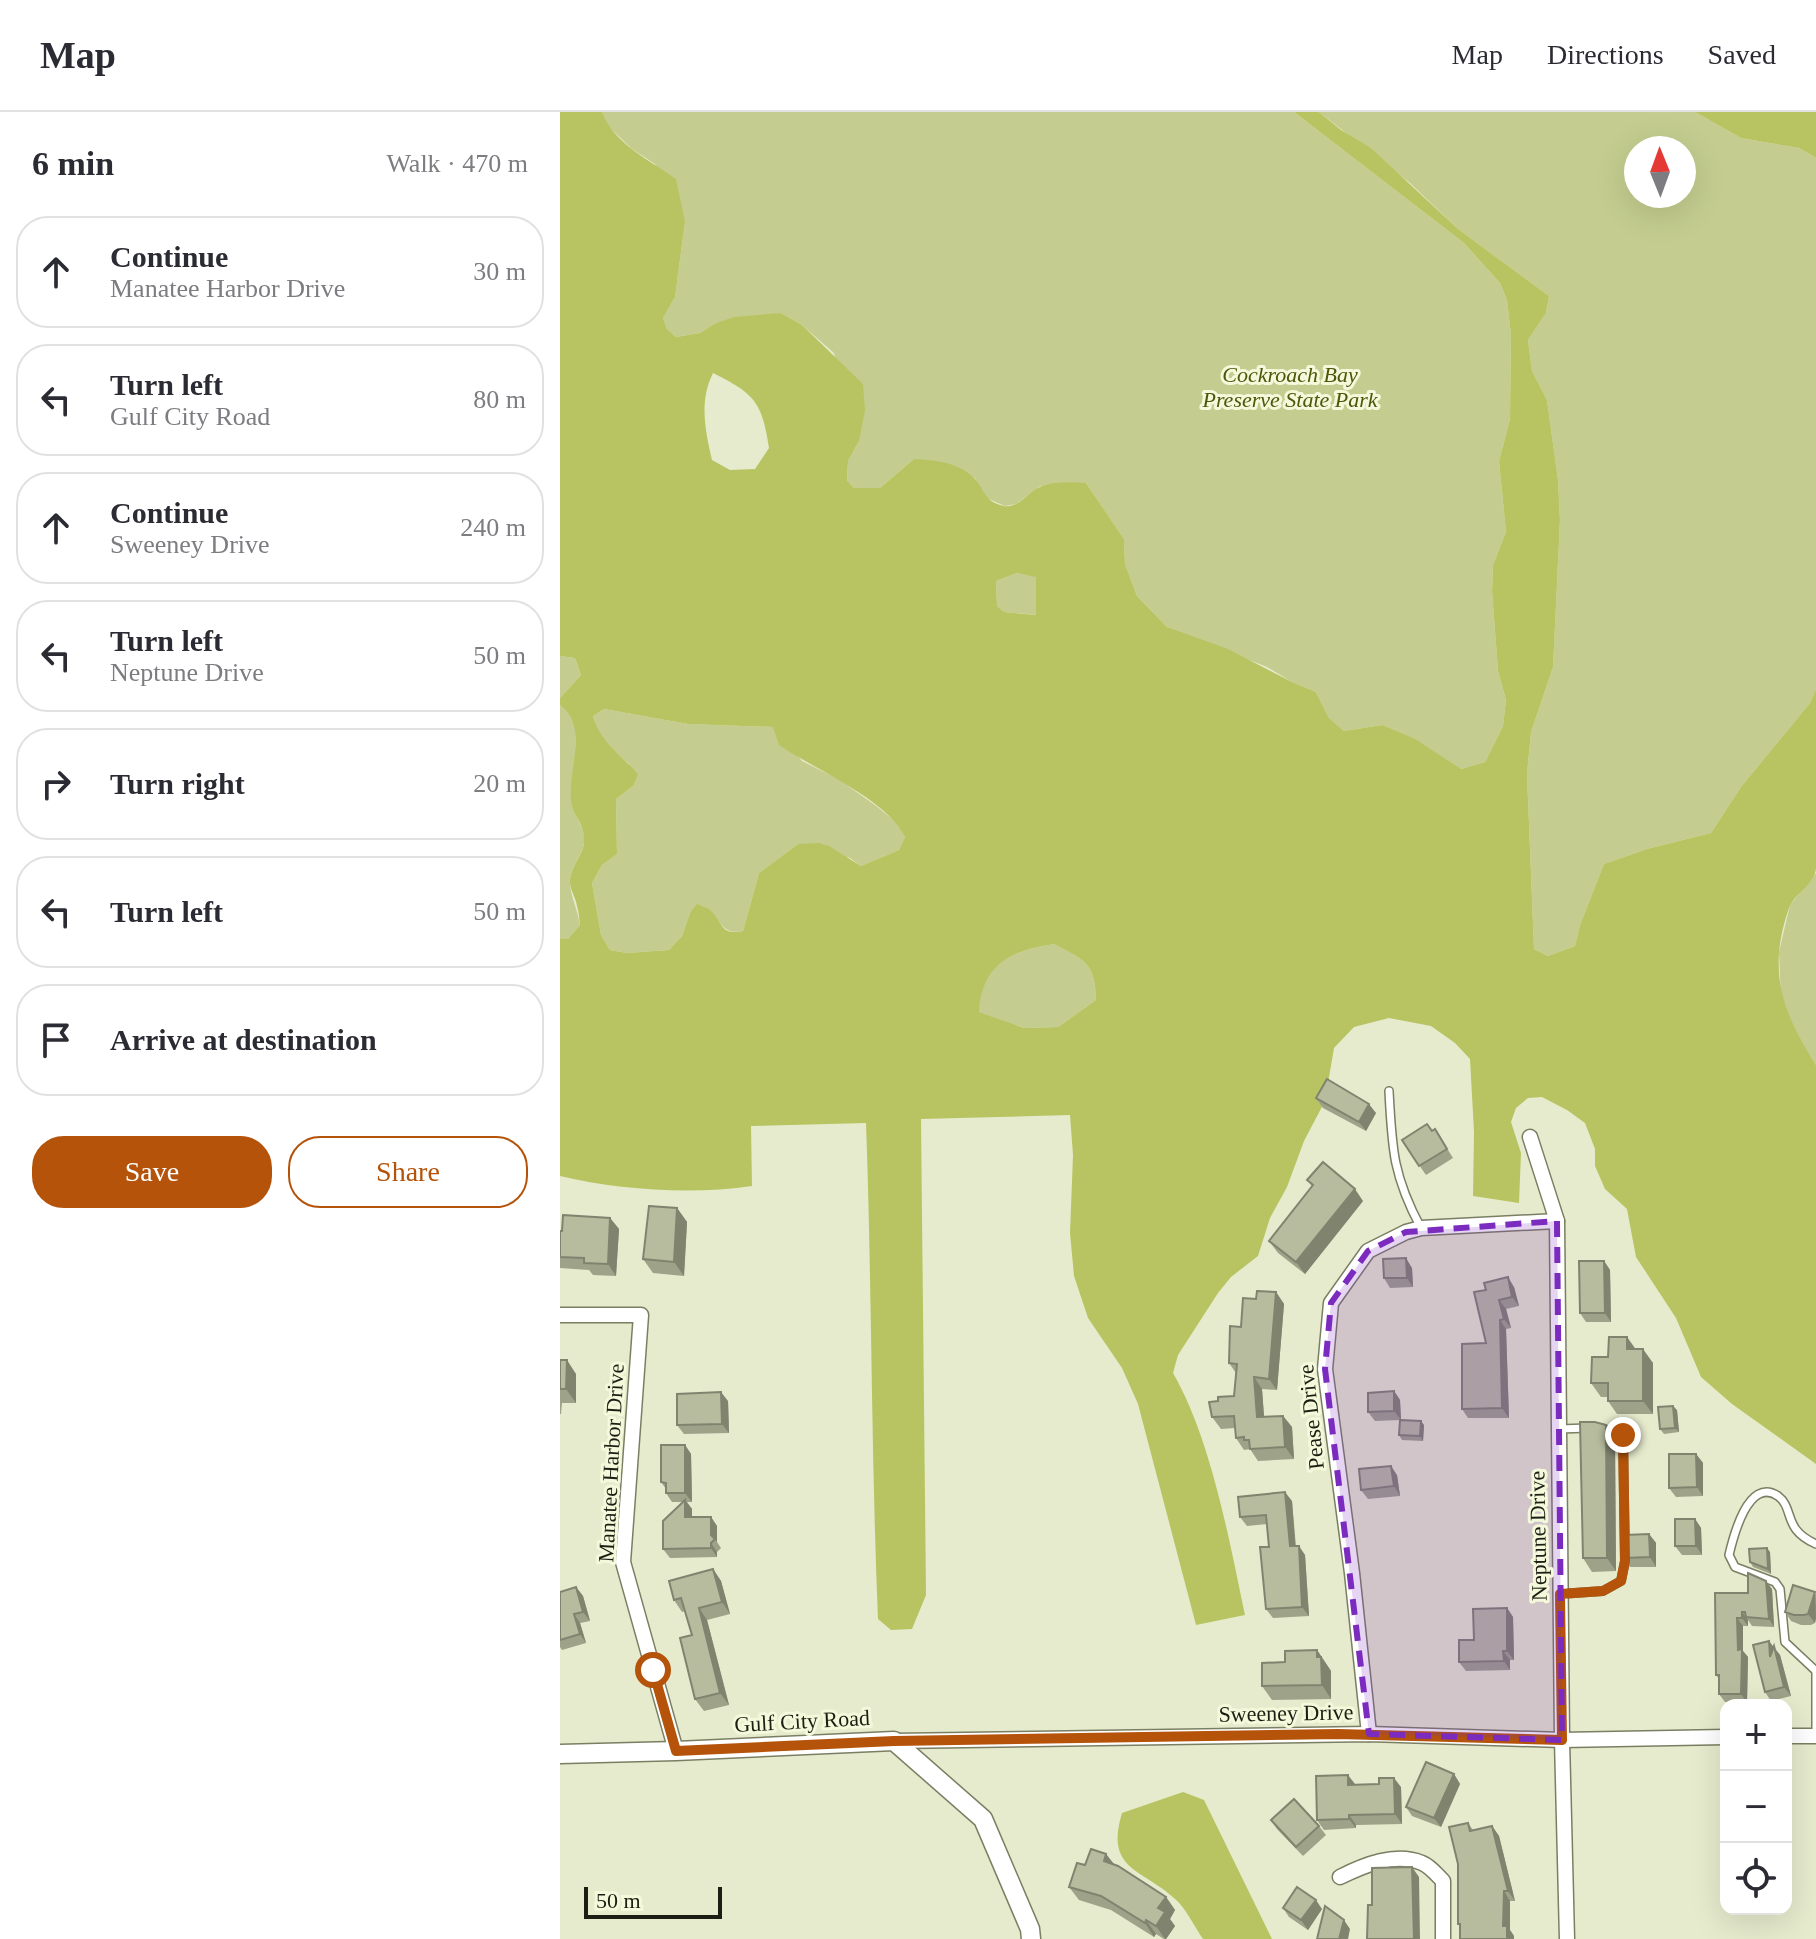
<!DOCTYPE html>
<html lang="en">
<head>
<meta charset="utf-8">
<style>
	:root { --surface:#fff; --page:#f7f7f7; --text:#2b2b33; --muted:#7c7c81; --line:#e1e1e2; --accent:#b45309 }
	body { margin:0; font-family:"Times New Roman",serif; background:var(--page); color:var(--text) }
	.controls { position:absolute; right:24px; bottom:24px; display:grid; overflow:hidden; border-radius:16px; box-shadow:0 8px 32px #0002 }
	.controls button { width:72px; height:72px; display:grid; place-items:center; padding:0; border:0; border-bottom:2px solid var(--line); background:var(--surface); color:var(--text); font:40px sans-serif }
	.compass { position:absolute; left:1064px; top:24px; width:72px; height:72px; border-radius:50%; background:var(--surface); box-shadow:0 8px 32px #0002; rotate:359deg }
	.scale { position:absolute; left:24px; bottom:20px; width:138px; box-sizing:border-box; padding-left:8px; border:4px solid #1c1e13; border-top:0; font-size:22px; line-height:28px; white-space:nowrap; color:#1c1e13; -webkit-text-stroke:6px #f3f9da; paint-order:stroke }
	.stop { position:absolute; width:24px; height:24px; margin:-18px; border:6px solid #b45309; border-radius:50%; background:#fff }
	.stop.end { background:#b45309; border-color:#fff; box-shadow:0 2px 8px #0008 }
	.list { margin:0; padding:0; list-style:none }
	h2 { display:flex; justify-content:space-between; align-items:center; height:104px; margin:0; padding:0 32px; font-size:34px }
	h2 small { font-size:26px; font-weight:400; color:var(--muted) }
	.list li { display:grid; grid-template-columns:52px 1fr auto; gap:24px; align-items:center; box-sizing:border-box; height:112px; margin:0 16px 16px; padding:0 16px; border:2px solid var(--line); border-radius:32px }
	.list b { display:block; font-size:30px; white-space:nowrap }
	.list p { margin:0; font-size:26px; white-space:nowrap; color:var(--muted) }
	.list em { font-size:26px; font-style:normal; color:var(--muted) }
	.actions { display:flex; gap:16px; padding:24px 32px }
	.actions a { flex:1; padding:18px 0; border:2px solid var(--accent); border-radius:32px; text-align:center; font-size:28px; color:var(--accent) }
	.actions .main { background:var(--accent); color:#fff }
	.icon { flex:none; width:44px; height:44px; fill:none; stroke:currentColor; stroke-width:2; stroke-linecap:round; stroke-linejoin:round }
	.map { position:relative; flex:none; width:1256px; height:1827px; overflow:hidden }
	header { display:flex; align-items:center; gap:48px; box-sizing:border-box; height:112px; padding:0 40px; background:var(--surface); border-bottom:2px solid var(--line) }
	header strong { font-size:38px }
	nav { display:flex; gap:44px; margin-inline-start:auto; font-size:28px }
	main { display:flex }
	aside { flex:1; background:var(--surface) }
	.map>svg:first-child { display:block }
	.green { fill:#c4cd8f; fill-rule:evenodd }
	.water { fill:#b8c461; fill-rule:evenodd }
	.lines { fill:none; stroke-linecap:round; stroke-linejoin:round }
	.service-casing { stroke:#7a7f63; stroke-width:10 }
	.minor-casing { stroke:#7a7f63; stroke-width:17 }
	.tertiary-casing { stroke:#7a7f63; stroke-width:21 }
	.service { stroke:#fff; stroke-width:7 }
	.minor { stroke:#fff; stroke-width:14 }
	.tertiary { stroke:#fff; stroke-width:18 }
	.wall { fill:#9da289 }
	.shaded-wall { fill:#80846f }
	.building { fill:#b7bc9f; stroke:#80846f; stroke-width:2 }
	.route { stroke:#b45309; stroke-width:10 }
	.marked { fill:#7b2cbf; fill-opacity:0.2; stroke:#7b2cbf; stroke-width:6; stroke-dasharray:16 10; stroke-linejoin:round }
	.labels { text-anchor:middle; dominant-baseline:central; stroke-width:6; stroke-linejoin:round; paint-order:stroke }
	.park-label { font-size:22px; font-style:italic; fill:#4f560a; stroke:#f3f9da }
	.street-label { font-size:22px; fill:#1c1e13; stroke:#f3f9da }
</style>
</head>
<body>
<header>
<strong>Map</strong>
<nav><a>Map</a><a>Directions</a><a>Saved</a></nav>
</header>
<main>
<aside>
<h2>6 min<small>Walk · 470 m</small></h2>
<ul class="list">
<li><svg class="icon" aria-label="ahead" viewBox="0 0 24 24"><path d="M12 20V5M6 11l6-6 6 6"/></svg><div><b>Continue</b><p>Manatee Harbor Drive</p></div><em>30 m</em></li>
<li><svg class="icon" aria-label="left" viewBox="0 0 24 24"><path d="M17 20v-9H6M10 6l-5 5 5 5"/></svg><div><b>Turn left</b><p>Gulf City Road</p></div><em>80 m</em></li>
<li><svg class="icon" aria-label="ahead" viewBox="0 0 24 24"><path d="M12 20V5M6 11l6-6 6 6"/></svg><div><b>Continue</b><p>Sweeney Drive</p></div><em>240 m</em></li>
<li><svg class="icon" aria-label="left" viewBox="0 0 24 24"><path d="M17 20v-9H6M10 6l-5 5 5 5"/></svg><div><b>Turn left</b><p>Neptune Drive</p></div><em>50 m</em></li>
<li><svg class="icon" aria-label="right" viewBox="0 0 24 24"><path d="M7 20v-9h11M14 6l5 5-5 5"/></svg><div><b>Turn right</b></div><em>20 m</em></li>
<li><svg class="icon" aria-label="left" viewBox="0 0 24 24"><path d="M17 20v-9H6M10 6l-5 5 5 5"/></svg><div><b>Turn left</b></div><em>50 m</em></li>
<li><svg class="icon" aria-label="arrive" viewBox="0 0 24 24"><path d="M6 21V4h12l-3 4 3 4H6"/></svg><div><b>Arrive at destination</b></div></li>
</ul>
<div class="actions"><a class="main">Save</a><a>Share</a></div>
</aside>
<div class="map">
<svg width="1256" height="1827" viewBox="0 0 1256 1827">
	<rect width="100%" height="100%" fill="#e6ebcd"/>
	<!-- green -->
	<g class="green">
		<path d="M42,0H734L904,131L940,171L947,188L951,223L950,307L939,349L946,420L933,453L932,479L938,559L946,588L943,614L925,650L901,657L822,613L784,619L769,606L756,580L732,570L707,555L607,515L577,484L565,452L564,427L526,371L480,374L456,392L445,394L424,385L415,366L354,347L320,376H294L287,370L288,349L299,329L274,241L242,213L221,201L154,212L140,221L116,225L107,217L103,206L115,185L125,110L95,52L72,37L47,13Z"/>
		<path d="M759,0H1135L1181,26L1239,36L1256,46V577L1250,591L1181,675L1151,721L1087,737L1044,752L1020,813L1015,834L988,844L974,837L967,662L971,620L993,555L1000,408L998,368L987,288L972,259L968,228L986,201L989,184L898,117L850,71ZM1076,36H1124V84H1076Z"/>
		<path d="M457,461L476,464L477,503L444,500L437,494L436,469Z"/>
		<path d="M0,544L15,546L21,563L0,586Z"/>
		<path d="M0,593C3,595 8,597 10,600C23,619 9,667 12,691C14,706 26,715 24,731C22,745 9,756 10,771C10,782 18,799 20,813L8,827H0Z"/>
		<path d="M44,597L128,612L214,615L242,649L278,667L315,693L340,713L345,725L339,738L301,754L290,746L238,732L199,761L183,819C166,823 160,812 151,799L130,801L122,824L109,838L67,841L50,838L41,823L32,771L42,753L57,742L56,687L73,674L69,652C52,639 39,625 33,604Z"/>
		<path d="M1256,761V953L1235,921L1221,886L1219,840L1230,793Z"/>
		<path d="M494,832C525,849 535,850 536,888L498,915L464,916L418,900C420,888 422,868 431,858C445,842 474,835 494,832Z"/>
	</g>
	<!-- water -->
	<g class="water">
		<path d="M0,0H42C54,32 90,48 116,67L125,110L115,185L103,206L107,217L116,225L140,221L154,212L174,205L221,201L242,213L303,272L305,298L299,329L288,349L287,369L294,376H320L354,347C374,348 397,350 413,365C425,376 422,389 444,394C459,397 469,378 482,374C496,369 512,370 526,371L564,427L565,452L577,484L607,515L668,537L732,570L756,580L769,606L784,619L822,613L855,627L901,657L925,650L943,614L946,588L938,559L932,479L933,453L946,420L939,349L950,307L951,223L947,188L940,171L904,131L734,0H759L781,18L811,36L898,117L989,184L986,201L968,228L972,259L987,288L998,368L1000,408L993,555L971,620L967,662L974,837L988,844L1015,834L1020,813L1044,752L1087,737L1151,721L1181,675L1250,591L1256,577C1256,636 1256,697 1256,756C1255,772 1234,782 1229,796C1207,859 1222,900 1256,953V1352L1172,1292L1141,1265L1116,1206L1076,1145L1067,1097L1045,1077L1035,1054V1037L1025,1011L1007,998L982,985L968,986L956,996L951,1010L961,1041L959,1091L913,1084L914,1020L910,947L895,931L871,914L829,906L794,915L774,936L765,989L744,1029L727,1075L710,1106L698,1144L671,1165L658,1181L618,1243L613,1261C651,1327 669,1427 685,1503L636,1513L578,1292L562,1256L528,1206L514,1164L510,1121L513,1043L510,1003L361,1007L366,1483L352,1517L331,1518L318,1507C311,1341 312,1176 306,1011L191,1014L192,1074C132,1083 59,1078 0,1064V827H8L20,813C19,807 19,800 17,794C16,786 10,778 10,770C10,754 24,743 24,729C24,711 16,708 12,694C5,662 31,615 0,593V586L21,563L15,546L0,544ZM153,261C195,282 202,290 209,336L195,357L170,358L152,348C145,318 139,289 153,261ZM457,461L476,465V503L444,500L437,494L436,469ZM44,597L128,612L213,615L219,633C254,657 328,688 345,725L339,738L301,754L269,734L259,731L238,732L199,761L183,819C159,824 163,809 150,798C146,795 141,794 137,792L130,801L122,824L109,838L67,841L50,838L41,823L32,771L42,753L57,742L56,687L73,674L78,662C60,642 41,631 33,604ZM494,832C525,849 535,850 536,888L498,915L464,916L419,900C422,852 450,839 494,832Z"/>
		<path d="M1135,0H1256V46L1239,36L1181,26Z"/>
		<path d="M623,1680L644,1688L712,1827H643C634,1814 626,1796 614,1786C581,1756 545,1758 562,1701Z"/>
	</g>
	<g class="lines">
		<!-- service casing -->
		<g class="service-casing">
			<g id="service">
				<path d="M829,979C832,1037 833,1064 861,1116"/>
				<path d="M999,1317L1028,1316"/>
				<path d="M1256,1432C1222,1417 1235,1397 1218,1384C1188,1364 1173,1426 1169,1443L1175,1455L1215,1470L1220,1477L1225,1530L1256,1559"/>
				<path d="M1000,1482L1043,1479L1061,1469L1065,1449L1063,1323L1041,1316"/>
				<path d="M1256,1560V1617"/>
			</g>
		</g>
		<!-- minor casing -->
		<g class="minor-casing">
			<g id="minor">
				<path d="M970,1025L997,1109L1002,1628L1007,1827"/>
				<path d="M0,1203H81L63,1450L116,1639"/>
				<path d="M809,1622L792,1461L765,1257L771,1191L808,1139L846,1120L861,1116L997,1109"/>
				<path d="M1226,1624H1256"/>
				<path d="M334,1629L809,1622L1002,1628L1166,1625"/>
				<path d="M780,1765C804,1753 835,1740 862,1751C870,1754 877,1763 883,1769V1827"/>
			</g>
		</g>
		<!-- tertiary casing -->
		<g class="tertiary-casing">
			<path id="tertiary" d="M0,1642L116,1639L334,1629L423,1707L470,1817L471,1827"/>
		</g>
		<!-- service -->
		<use href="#service" class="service"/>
		<!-- minor -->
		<use href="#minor" class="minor"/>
		<!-- tertiary -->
		<use href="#tertiary" class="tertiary"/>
	</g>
	<!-- wall -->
	<g class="wall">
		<path d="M756,986L816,1001L806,1019L763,996Z"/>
		<path d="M875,1017L893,1046L866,1063L842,1028Z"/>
		<path d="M747,1068L803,1089L745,1162L718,1141L709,1129L752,1074Z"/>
		<path d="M117,1096L127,1110L124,1164L93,1161L83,1147Z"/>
		<path d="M50,1106L59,1117L56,1164L33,1163L29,1158L0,1156V1119Z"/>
		<path d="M1044,1149L1050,1158L1051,1210H1026L1020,1201Z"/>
		<path d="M852,1156L853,1175L830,1176L824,1166Z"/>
		<path d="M954,1175L959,1194L946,1197L951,1216L946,1217L949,1306H908L902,1297L926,1231V1178Z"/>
		<path d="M716,1180L724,1192L717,1278L702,1277L704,1305L723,1304L732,1315L734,1347L698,1349L690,1337L684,1338L676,1326L675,1316L661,1317L652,1305L658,1289L674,1284L676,1261L669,1251L681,1215L696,1187Z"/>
		<path d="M1076,1237L1093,1251V1302H1057L1048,1289V1285H1041L1031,1271L1048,1245Z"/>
		<path d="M0,1248L16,1262V1291H2L1,1302H0Z"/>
		<path d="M834,1279L840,1288L841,1308L864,1313L863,1329L842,1328L839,1323L840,1308L815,1309L808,1300Z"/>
		<path d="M168,1289L169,1321L124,1322L117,1313Z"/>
		<path d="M1117,1298L1119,1320L1104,1322L1100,1317Z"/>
		<path d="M1046,1313L1055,1327L1056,1459L1032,1460L1023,1446Z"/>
		<path d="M125,1333L131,1342L132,1390H127L132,1397V1405H151L157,1414V1430L161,1436L157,1440V1445L110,1446L103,1437L123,1390H112L106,1381V1377L101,1370Z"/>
		<path d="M1136,1342L1143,1351V1384L1116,1385L1109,1376Z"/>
		<path d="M837,1363L840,1384L808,1387L801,1378Z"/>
		<path d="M732,1389L736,1434L745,1443L749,1504L713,1506L706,1497L709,1435L707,1412L687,1414L680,1405Z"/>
		<path d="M1135,1407L1141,1416L1142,1443H1122L1115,1434Z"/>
		<path d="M1089,1422L1096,1431V1455H1070L1064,1446Z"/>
		<path d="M1210,1440L1211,1462L1193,1455L1190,1450Z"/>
		<path d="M153,1457L161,1469L170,1502L147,1508L169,1593L144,1599L135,1587L132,1523L125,1499L122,1500L114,1488Z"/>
		<path d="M16,1475L23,1484L30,1509L20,1511L26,1531L2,1538L0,1535V1480Z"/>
		<path d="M1212,1477L1214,1515L1192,1514L1188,1508V1514H1183V1539L1188,1545L1187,1590H1165L1159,1582V1567L1156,1563L1155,1481H1188Z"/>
		<path d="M1256,1482V1506L1255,1511L1251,1513H1241L1231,1509L1225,1500Z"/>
		<path d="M947,1496L953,1505L954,1548H950V1558L906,1559L899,1550Z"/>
		<path d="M1213,1535L1220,1543L1231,1584L1211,1589L1205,1580Z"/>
		<path d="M757,1538L771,1559V1587L712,1588L702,1574L725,1550Z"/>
		<path d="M894,1662L900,1672L881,1715L852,1704L846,1695Z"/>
		<path d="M795,1673L841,1675L842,1712L796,1713V1716L764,1718L757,1708Z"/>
		<path d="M711,1708L759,1714L766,1723L743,1744L717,1717Z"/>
		<path d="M908,1711L913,1718L932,1714L939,1724L955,1789H950V1818L954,1824V1827H900V1815L898,1812Z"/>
		<path d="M546,1742L554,1752L606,1785L615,1798L610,1807L615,1814L606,1827H604L596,1822L594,1825L551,1798L519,1788L509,1775L525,1753Z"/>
		<path d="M723,1796L762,1797L748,1818L729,1805Z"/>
	</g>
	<!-- shaded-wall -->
	<g class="shaded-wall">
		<path d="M809,992L816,1001L806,1019L799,1010Z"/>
		<path d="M795,1077L803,1089L745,1162L736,1150Z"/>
		<path d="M117,1096L127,1110L124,1164L114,1150Z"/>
		<path d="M50,1106L59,1117L56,1164L48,1152Z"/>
		<path d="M846,1146L852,1156L853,1175L847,1166Z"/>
		<path d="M1044,1149L1050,1158L1051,1210L1045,1201Z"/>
		<path d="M948,1165L954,1175L959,1194L952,1185Z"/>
		<path d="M716,1180L724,1192L717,1278L709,1267Z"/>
		<path d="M939,1188L946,1197L951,1216L944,1207Z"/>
		<path d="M940,1208L946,1217L949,1306L942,1296Z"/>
		<path d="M1067,1225L1077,1239L1067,1237Z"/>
		<path d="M1083,1237L1093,1251V1302L1083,1289Z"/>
		<path d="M7,1248L16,1262V1291L6,1277Z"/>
		<path d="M694,1265L702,1277L705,1317L697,1305Z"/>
		<path d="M834,1279L840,1288L841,1308L834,1299Z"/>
		<path d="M161,1280L168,1289L169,1321L162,1312Z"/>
		<path d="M1113,1294L1117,1298L1119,1320L1115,1316Z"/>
		<path d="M723,1304L732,1315L734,1347L725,1335Z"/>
		<path d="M861,1309L864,1313L863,1329L860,1324Z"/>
		<path d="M1046,1313L1055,1327L1056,1459L1047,1446Z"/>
		<path d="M125,1333L131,1342L132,1390L125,1381Z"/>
		<path d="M1136,1342L1143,1351V1384L1137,1375Z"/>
		<path d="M831,1354L837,1363L840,1384L834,1374Z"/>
		<path d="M725,1380L732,1389L736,1444L730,1434Z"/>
		<path d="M125,1388L132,1397V1415L125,1405Z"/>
		<path d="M151,1405L157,1414V1430L151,1423Z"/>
		<path d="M1135,1407L1141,1416L1142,1443L1136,1434Z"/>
		<path d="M1089,1422L1096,1431V1455L1090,1445Z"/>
		<path d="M151,1431L157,1440V1445L151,1436Z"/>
		<path d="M739,1434L745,1443L749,1504L742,1495Z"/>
		<path d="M1207,1436L1210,1440L1211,1462L1208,1457Z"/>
		<path d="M153,1457L161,1469L170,1502L162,1490Z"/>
		<path d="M1206,1469L1212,1477L1214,1515L1209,1507Z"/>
		<path d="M16,1475L23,1484L30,1509L23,1500Z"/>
		<path d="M1255,1480L1256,1506L1255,1511L1248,1502Z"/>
		<path d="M139,1496L147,1508L169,1593L160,1581Z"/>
		<path d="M947,1496L953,1505L954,1548L947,1539Z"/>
		<path d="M1182,1500L1188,1508V1514L1182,1506Z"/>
		<path d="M14,1502L20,1511L26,1531L20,1522Z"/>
		<path d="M1177,1506L1183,1514V1539L1188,1545L1187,1590L1181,1582L1178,1538Z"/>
		<path d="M1209,1529L1220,1543L1231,1584L1224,1575L1210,1545Z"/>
		<path d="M757,1538L771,1559V1587L762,1573Z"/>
		<path d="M943,1539L950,1548V1558L944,1549Z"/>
		<path d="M894,1662L900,1672L881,1715L874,1706Z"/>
		<path d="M788,1663L795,1672V1682L788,1673Z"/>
		<path d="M834,1666L841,1675L842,1712L835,1702Z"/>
		<path d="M789,1703L796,1713V1716L789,1707Z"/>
		<path d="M932,1714L939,1724L955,1789L948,1779Z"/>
		<path d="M546,1742L556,1755L544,1749Z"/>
		<path d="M852,1755L859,1765L860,1827H854Z"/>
		<path d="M944,1779L950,1789V1818L954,1824V1827H947L943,1814Z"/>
		<path d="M606,1785L615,1798L610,1807L615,1814L606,1827H605L596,1814L598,1796Z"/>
		<path d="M756,1788L762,1797L748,1818L741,1808Z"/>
		<path d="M586,1808L596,1822L594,1825L585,1811Z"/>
		<path d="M784,1808L790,1817L788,1827H779Z"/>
	</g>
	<!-- building -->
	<g class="building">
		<path d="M767,967L809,992L799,1010L756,986Z"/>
		<path d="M867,1012L872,1019L875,1017L887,1037L859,1054L842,1028Z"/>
		<path d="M763,1050L795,1077L736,1150L709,1129L753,1073L747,1068Z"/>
		<path d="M89,1094L117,1096L114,1150L83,1147Z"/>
		<path d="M3,1103L50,1106L48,1152L24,1151V1146L0,1145V1119H2Z"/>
		<path d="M846,1146L847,1166H824L823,1147Z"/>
		<path d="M1019,1149H1044L1045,1201H1020Z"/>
		<path d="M948,1165L952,1185L939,1188L944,1207L940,1208L942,1296L902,1297V1232L926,1231L914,1180L926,1178L924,1171Z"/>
		<path d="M697,1179L716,1180L709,1267L694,1265L697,1305L723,1304L725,1335L690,1337L689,1328H684V1325L676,1326L674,1304L652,1305L649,1290L658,1289V1285L674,1284L677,1252L669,1251L670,1214L681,1215L683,1186L696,1187Z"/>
		<path d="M1049,1225H1067V1237H1083V1289H1048V1271H1031L1032,1245H1048Z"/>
		<path d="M0,1248H7L6,1277H0Z"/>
		<path d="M834,1279V1299L808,1300V1281Z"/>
		<path d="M161,1280L162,1312L117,1313V1282Z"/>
		<path d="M1113,1294L1115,1316L1100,1317L1098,1295Z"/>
		<path d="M840,1308L861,1309L860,1324L839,1323Z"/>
		<path d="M1020,1310H1035L1046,1313L1047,1446H1023Z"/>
		<path d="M101,1333H125V1381H106V1371L101,1370Z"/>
		<path d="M1109,1342H1136L1137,1375L1109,1376Z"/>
		<path d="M831,1354L834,1374L801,1378L799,1357Z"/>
		<path d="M725,1380L730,1434H739L742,1495L706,1497L700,1435H709L706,1403L680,1405L678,1385Z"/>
		<path d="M125,1388V1405H151V1423L155,1427L151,1431V1436L103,1437V1409Z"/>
		<path d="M1115,1407H1135L1136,1434H1115Z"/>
		<path d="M1089,1422L1090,1445L1064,1446L1065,1423Z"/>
		<path d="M1207,1436L1208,1457L1190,1450L1189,1437Z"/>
		<path d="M153,1457L162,1490L139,1496L160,1581L135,1587L120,1526L132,1523L121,1486L114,1488L109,1469Z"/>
		<path d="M1188,1461L1206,1469L1209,1507L1186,1505L1185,1500H1182V1506H1177L1178,1538L1182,1537L1181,1582H1159V1563H1156L1155,1481H1188Z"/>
		<path d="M1233,1473L1255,1480L1248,1502L1244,1503H1234L1225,1500Z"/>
		<path d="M16,1475L23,1500L14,1502L20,1522L0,1528V1480Z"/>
		<path d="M947,1496V1539H943L944,1549L899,1550V1528H914L913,1497Z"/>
		<path d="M1209,1529L1210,1545L1214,1534L1224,1575L1205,1580L1193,1533Z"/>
		<path d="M757,1538V1545H761L762,1573L702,1574V1551L725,1550V1539Z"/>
		<path d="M866,1650L894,1662L874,1706L846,1695Z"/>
		<path d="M788,1663V1673L819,1672V1666H834L835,1702L789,1703V1707L757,1708L756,1664Z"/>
		<path d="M734,1687L759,1714L736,1735L711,1708Z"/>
		<path d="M908,1711L910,1719L932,1714L948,1779H944L943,1814H947V1827H900V1812H898V1752L889,1715Z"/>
		<path d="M531,1737L546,1742L544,1749L558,1754L606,1785L598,1796L605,1800L596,1814L586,1808L585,1811L541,1784L509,1775L517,1751L525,1753Z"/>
		<path d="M852,1755L854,1827H807L808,1793H812V1756Z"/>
		<path d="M737,1775L756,1788L741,1808L723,1796Z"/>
		<path d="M765,1794L784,1808L779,1827H757Z"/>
	</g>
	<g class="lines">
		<!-- route -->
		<path class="route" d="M93,1558L116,1639L334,1629L778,1622L1002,1628L1000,1482L1043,1479L1061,1469L1065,1449L1063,1323"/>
	</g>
	<!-- marked area -->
	<path class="marked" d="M997,1109L1002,1628L809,1622L765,1257L771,1191L808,1139L846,1120Z"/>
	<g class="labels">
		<!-- park labels -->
		<g class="park-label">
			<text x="730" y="262">Cockroach Bay<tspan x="730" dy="25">Preserve State Park</tspan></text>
		</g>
		<!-- street labels -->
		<g class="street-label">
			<text transform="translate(751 1305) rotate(-96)">Pease Drive</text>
			<text transform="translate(51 1351) rotate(-87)">Manatee Harbor Drive</text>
			<text transform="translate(978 1424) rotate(-91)">Neptune Drive</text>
			<text transform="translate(726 1601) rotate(-1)">Sweeney Drive</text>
			<text transform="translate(242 1609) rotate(-3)">Gulf City Road</text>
		</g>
	</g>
</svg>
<div class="controls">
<button>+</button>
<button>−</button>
<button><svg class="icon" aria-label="locate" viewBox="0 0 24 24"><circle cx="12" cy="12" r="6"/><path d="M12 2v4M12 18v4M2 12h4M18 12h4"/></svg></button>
</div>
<svg class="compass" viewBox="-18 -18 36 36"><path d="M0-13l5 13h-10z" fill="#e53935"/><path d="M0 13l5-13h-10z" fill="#7c7c81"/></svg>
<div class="scale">50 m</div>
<div class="stop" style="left:93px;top:1558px"></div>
<div class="stop end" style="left:1063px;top:1323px"></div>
</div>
</main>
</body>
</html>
